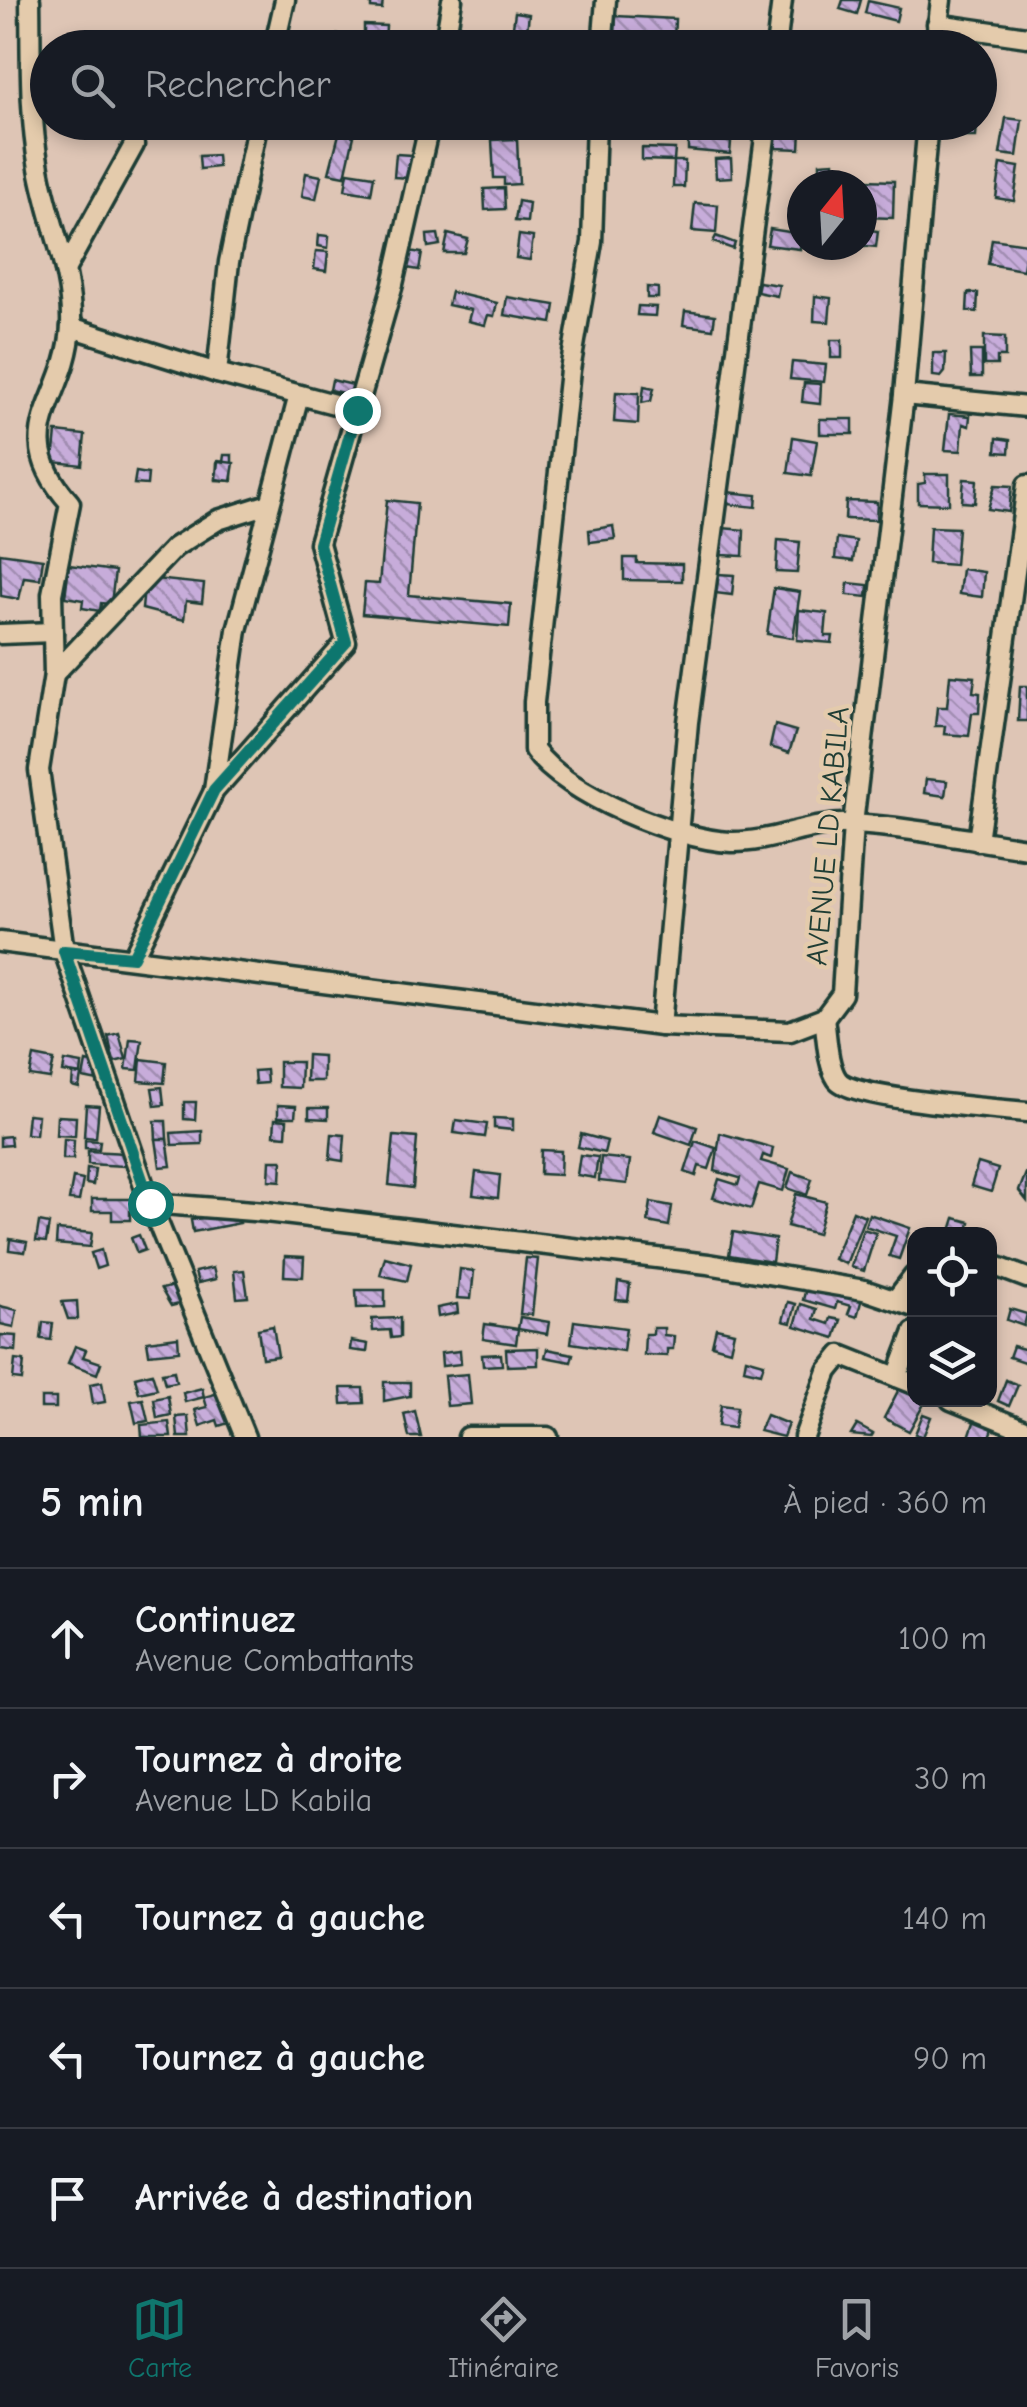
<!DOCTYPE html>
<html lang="fr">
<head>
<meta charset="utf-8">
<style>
	:root { --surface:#171b24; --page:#20242c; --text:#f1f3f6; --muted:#9ea1a6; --line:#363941; --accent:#0f766e }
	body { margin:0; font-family:"Comic Neue",sans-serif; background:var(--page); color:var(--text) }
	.controls { position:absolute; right:30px; bottom:30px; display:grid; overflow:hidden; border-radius:20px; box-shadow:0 5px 15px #0003 }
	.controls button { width:90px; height:90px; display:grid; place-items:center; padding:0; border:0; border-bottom:2px solid var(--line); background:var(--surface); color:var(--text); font:50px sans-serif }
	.compass { position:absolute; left:787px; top:170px; width:90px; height:90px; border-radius:50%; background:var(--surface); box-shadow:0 5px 15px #0003; rotate:18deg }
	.stop { position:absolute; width:30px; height:30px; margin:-22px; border:8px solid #0f766e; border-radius:50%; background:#fff }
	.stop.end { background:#0f766e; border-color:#fff; box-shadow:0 2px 10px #0008 }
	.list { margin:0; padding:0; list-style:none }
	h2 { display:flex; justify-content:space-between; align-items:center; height:130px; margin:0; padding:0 40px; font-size:42px }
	h2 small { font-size:32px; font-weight:400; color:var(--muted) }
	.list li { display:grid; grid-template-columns:65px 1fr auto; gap:30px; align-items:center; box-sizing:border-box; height:140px; padding:0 40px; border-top:2px solid var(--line) }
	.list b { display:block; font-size:38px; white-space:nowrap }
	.list p { margin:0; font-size:32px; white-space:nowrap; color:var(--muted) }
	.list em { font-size:32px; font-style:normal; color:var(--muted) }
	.icon { flex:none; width:55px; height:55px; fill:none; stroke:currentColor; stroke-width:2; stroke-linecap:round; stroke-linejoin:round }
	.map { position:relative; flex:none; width:1027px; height:1437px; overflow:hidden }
	.search { position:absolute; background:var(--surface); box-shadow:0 5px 15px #0003; left:30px; right:30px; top:30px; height:110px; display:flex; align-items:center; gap:25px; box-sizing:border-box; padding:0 35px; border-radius:55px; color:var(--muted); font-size:38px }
	.sheet { height:830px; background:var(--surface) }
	nav { display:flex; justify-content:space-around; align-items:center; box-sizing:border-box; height:140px; border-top:2px solid var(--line); background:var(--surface); font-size:28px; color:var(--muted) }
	nav a { display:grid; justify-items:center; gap:5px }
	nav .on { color:var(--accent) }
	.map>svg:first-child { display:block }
	.building { fill:url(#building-back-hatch); stroke:#1f3d34; stroke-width:2.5 }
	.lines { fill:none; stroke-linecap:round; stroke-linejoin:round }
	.street-casing { stroke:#1f3d34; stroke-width:25 }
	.street { stroke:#e4cbac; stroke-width:18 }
	.route { stroke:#0f766e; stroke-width:12 }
	.labels { text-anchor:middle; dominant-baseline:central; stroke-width:9; stroke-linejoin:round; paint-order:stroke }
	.street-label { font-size:30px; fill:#1f3d34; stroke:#e4cbac }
</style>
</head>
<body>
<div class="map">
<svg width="1027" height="1437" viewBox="0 0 1027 1437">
	<defs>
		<pattern id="building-back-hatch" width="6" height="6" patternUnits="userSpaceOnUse" patternTransform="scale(2.5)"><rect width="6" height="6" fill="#c7acda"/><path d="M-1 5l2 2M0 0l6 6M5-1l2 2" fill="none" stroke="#a18db2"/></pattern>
	</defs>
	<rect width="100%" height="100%" fill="#dec5b5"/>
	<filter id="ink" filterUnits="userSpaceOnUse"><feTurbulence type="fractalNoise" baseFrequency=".01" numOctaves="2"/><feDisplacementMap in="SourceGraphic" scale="20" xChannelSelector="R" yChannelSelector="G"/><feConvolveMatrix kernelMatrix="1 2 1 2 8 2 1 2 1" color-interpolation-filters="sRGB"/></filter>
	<g filter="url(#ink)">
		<!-- building -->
		<g class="building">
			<path d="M371,0H383L382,9L371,8Z"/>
			<path d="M843,0H861L857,14L840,9Z"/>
			<path d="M868,1L899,8L896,21L865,13Z"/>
			<path d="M515,12L529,14L525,48H510Z"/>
			<path d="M616,16L675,19L674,42L615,35Z"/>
			<path d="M364,25L386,26L385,41L364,39Z"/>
			<path d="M338,34L356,36L354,48H336Z"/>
			<rect x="685" y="38" width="12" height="10"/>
			<path d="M1006,118L1022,120L1017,156L1000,154Z"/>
			<path d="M342,122H352L350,135L354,136L345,176L329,173Z"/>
			<path d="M690,122H712L711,136L689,135Z"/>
			<path d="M958,122H977L976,137H958Z"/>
			<path d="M776,130L801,131L800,149L776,148Z"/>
			<path d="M517,139L519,184L504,185V178H494L492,140Z"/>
			<path d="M688,139L731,142L730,154L688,150Z"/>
			<path d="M642,148L675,149L674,161L642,160Z"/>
			<path d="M396,154L411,155L409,178L394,177Z"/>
			<path d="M217,155L218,167L200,169L199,156Z"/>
			<path d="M731,158L732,177L716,178L715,159Z"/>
			<path d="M674,161H685L684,187H673Z"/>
			<path d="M834,162L835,185H815L814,176H820V163Z"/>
			<path d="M1001,164L1019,167L1014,201L996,198Z"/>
			<path d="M348,172L374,176L371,194L345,190Z"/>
			<path d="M306,173L321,176L316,199L302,196Z"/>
			<path d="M865,180L894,181L893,218L864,217Z"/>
			<path d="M504,188L505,209L485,210L484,189Z"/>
			<path d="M518,201L529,203L527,222L515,221Z"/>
			<path d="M695,203L718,205L716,233L692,231Z"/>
			<path d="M770,229L802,234L800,249L767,245Z"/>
			<path d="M862,229L878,231L876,247L856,245H862Z"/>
			<path d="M438,234L440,245L428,247L427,235Z"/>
			<path d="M448,234L468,239L464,253H444Z"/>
			<path d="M319,235L329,236L328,248L318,246Z"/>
			<path d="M519,235L533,237L530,260L516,258Z"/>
			<path d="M716,236L735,243L733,249L713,242Z"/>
			<path d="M992,239L1027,244L1023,270L988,264Z"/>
			<path d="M316,251L328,252L326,271L314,269Z"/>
			<path d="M409,251L422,253L419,270L407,268Z"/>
			<path d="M759,282L779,285L777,296L757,292Z"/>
			<path d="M647,287L658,288V298H647Z"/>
			<path d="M451,292L497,303L494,316L488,315L485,325L468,321L471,310L448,305Z"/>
			<path d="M968,293H978L977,312L967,311Z"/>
			<path d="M815,296L831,298L829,322L814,321Z"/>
			<path d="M507,297L555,305L552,323L504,315Z"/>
			<path d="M638,306L656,307L655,316L637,315Z"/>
			<path d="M685,311L715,315L713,329L683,325Z"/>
			<path d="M984,336L1005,337V357H997V365H984Z"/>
			<rect x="831" y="340" width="11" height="18"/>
			<path d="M970,351H982V377H971Z"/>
			<path d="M933,353H946L945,372L941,377L933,376Z"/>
			<path d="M792,362L826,365L824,382L790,379Z"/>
			<path d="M332,380L353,385L351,395L330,390Z"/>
			<path d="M804,383L821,384L820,404L802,402Z"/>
			<path d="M644,386L654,388L651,401L642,403Z"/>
			<path d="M616,392L639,393L638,424L614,422Z"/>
			<path d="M949,414L970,416L969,426L963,424L961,451L945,450Z"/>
			<rect x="820" y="419" width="33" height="15"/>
			<path d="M56,432L85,435L82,465L53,462Z"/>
			<path d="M793,437L817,441L811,476L788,473Z"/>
			<path d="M997,438L1010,440L1009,453L996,452Z"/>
			<path d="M224,455H232V481L216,480L217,462H223Z"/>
			<path d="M218,461L234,463L231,481L216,479Z"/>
			<path d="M136,472L148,474L147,485L134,484Z"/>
			<path d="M925,474H949V504L918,503V484L925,483Z"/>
			<path d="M964,479L977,480L975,503L962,502Z"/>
			<path d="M995,485L1012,486L1009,512L988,509Z"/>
			<path d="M727,492L757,495L756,507L726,504Z"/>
			<path d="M387,500L417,503L409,595L511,604L509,627L362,614L365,583L379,584Z"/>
			<path d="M846,501L877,502L876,520L845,519Z"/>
			<path d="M613,526L615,539L590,542L589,530Z"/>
			<path d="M930,527L958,528L955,565L928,563Z"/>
			<path d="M722,528L744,530L743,556L721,555Z"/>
			<path d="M837,538L856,541L853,561L835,559Z"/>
			<path d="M778,540L800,542L797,573L776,572Z"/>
			<path d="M0,553L43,559L40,579L24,577L19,599L1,596Z"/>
			<path d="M624,558H637V563L682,564V581L624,580Z"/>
			<path d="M69,565L115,571L111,604L101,603L100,611L82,608L83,600L65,597Z"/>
			<path d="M962,569L984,572L982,597L959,594Z"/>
			<path d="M717,574L734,575L732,595L715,593Z"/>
			<path d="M145,578L204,584L202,603L186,601L184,620L142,609Z"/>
			<path d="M848,583L868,585L867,597L847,595Z"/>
			<path d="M774,588L800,592L793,638L767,634Z"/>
			<path d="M799,610L827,613L825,636H833L832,643L797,640Z"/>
			<path d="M950,675L975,677L973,692L980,693L979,713H972L969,736L944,734L945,726H935L937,707H947Z"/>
			<path d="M1020,686H1027V721H1018Z"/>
			<path d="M775,725L796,731L789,753L770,747Z"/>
			<path d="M926,779L947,781L945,796L924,793Z"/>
			<path d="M119,1033L126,1059L114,1062L108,1036Z"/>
			<path d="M130,1039L142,1040L138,1070L126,1069Z"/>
			<path d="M307,1055L323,1056V1081H306Z"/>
			<path d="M34,1056L54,1060L50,1079L30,1076Z"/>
			<path d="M141,1059L166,1062L164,1083L139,1081Z"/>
			<path d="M65,1061L82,1064L81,1075L63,1072Z"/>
			<path d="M86,1062L100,1065L98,1081L83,1078Z"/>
			<path d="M279,1062H301L300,1088L279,1087Z"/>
			<path d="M266,1070L267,1083L255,1084L254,1071Z"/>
			<path d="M73,1074L81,1075L79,1088L72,1086Z"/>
			<path d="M162,1087L164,1105L155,1106L152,1088Z"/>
			<path d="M184,1102H196L195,1120L184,1119Z"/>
			<path d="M86,1105L99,1106L96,1138L84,1137Z"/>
			<path d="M278,1105L296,1106L295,1117H278Z"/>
			<path d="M309,1108H328V1119L309,1118Z"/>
			<path d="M28,1114L38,1115L36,1135L26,1134Z"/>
			<path d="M660,1115L697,1127L691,1145L654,1132Z"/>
			<path d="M57,1116L76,1117L75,1136L56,1135Z"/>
			<path d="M494,1118L513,1119V1130L494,1128Z"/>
			<path d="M275,1119L287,1120L286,1136L274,1135Z"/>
			<path d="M456,1120L487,1124L485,1137L454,1133Z"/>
			<path d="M155,1121H166L167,1139H156Z"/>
			<path d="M202,1131V1144L172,1145L171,1133Z"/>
			<path d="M720,1133L773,1148L771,1158L763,1155L761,1161L789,1169L783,1191L759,1184L751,1209L713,1198L719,1179L738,1185L740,1178L715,1171Z"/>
			<path d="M332,1134L345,1135L343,1161L330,1159Z"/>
			<path d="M581,1134L607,1141L604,1153L578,1147Z"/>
			<path d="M10,1136L11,1145L0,1146V1137Z"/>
			<path d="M394,1136L417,1138L413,1188L389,1185Z"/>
			<path d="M64,1139L74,1140L73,1159H63Z"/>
			<path d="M156,1139H167L171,1166L160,1167Z"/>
			<path d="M85,1140L100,1141L99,1149L85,1148Z"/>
			<path d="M695,1141L716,1148L709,1169L699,1166L696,1176L685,1172Z"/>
			<path d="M541,1150L561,1151L560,1175L540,1174Z"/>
			<path d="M88,1151L125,1153L124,1166L88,1164Z"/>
			<path d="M580,1155L598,1157L595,1178L577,1175Z"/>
			<path d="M601,1157L630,1160L627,1184L599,1181Z"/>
			<path d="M270,1160H282L281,1181L269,1180Z"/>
			<path d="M978,1163L998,1169L991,1192L971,1186Z"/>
			<path d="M87,1168L95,1169L93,1185L86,1184Z"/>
			<path d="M476,1172L500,1175L498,1198L473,1195Z"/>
			<path d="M792,1172L812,1179L807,1195L787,1188Z"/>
			<path d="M1026,1173H1027V1201L1019,1191Z"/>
			<path d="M73,1178L83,1180L79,1201L69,1200Z"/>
			<path d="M796,1194L826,1202L817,1234L787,1226Z"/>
			<path d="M92,1199H137V1211H130V1220H112V1211H92Z"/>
			<path d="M651,1202L672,1206L669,1226L648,1222Z"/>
			<path d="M238,1211L240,1223L193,1232L191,1220Z"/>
			<path d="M853,1211L865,1216L846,1264L834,1259Z"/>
			<path d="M869,1214L910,1228L899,1259L889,1256L896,1236L865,1226Z"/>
			<path d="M955,1218L970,1222L968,1232L972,1234H950Z"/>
			<path d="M39,1222L49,1224L46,1242L36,1241Z"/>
			<path d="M863,1229L876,1233L864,1271L851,1267Z"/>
			<path d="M57,1230L92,1233L90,1247L56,1244Z"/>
			<path d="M733,1232L775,1239L772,1262L729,1255Z"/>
			<path d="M139,1235L145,1250L137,1253L131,1238Z"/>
			<path d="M10,1239L27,1242L25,1252L9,1250Z"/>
			<path d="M101,1250L105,1266L96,1269L91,1253Z"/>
			<path d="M285,1256L304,1257L303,1277L284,1276Z"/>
			<path d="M385,1257L411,1264L407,1281L380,1275Z"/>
			<path d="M526,1258L538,1259L532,1315L520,1314Z"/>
			<path d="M213,1268L216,1279L198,1283L195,1272Z"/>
			<path d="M460,1269L474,1271L471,1299L457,1298Z"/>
			<path d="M244,1270L248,1297L237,1298L234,1271Z"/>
			<path d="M618,1282L630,1284L628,1301L616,1300Z"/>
			<path d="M807,1284L862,1298L857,1317L848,1314L851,1306L837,1302L835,1309L803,1300Z"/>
			<path d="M174,1286L179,1304L171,1306L161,1289Z"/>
			<path d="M356,1290H385V1307L357,1308Z"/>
			<path d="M77,1301L78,1319H68L62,1302Z"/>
			<path d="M788,1302L796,1304L791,1323L783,1321Z"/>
			<path d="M457,1304L458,1313L438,1317L437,1308Z"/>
			<path d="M801,1304L817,1309L814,1319L829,1324L831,1318L841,1320L835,1338L795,1326Z"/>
			<path d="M0,1306L17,1310L14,1327L0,1324Z"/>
			<path d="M1010,1309L1027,1314L1024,1326L1007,1320Z"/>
			<path d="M520,1317L549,1322L547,1334L518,1329Z"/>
			<path d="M400,1318V1337L391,1338L390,1330L373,1331L372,1319Z"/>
			<path d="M574,1321L626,1328L623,1351L571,1343Z"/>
			<path d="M43,1322L53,1323L51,1340L41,1339Z"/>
			<path d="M485,1324L518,1329L516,1344L483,1339Z"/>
			<path d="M273,1326L278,1356L262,1358L258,1329Z"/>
			<path d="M653,1328H664V1335L674,1336L673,1349H667V1356L644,1355L645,1334H653Z"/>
			<path d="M716,1328L734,1332L730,1350L712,1345Z"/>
			<path d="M0,1335L17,1336L16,1351L0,1349Z"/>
			<path d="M178,1337L179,1351L149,1354L147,1341Z"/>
			<path d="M351,1341L368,1344L367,1352L350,1350Z"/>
			<path d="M75,1346L86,1350L83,1357L101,1363L97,1374L68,1363Z"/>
			<path d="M1013,1346L1027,1350V1363L1009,1357Z"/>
			<path d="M538,1348V1365L507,1366L506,1349Z"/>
			<path d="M547,1349L573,1354L571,1362L545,1357Z"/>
			<path d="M460,1351L461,1364L442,1366L441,1353Z"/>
			<path d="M501,1354L502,1365L483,1366L482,1355Z"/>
			<path d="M746,1358L764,1363L761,1373L744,1369Z"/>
			<path d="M15,1360L24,1361L22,1380L13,1379Z"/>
			<path d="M174,1371L176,1382L165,1384L162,1373Z"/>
			<path d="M152,1373L157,1389L139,1393L135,1377Z"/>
			<path d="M468,1374L471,1404L447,1406L444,1376Z"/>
			<path d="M1006,1380L1018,1385L1009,1406L998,1401Z"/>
			<path d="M102,1382L105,1402L93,1404L90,1384Z"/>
			<path d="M384,1382H410V1396L384,1401Z"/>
			<path d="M202,1388L204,1397L185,1402L183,1393Z"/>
			<path d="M341,1388H363L364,1403L342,1404Z"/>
			<path d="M899,1389L925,1402L909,1431L884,1418Z"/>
			<path d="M222,1392L232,1422L219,1426L217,1420L200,1426L195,1410L207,1407L204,1397Z"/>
			<path d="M168,1396L171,1415L157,1418L154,1399Z"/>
			<rect x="41" y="1398" width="15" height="10"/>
			<path d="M143,1399L148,1421L136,1423L131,1401Z"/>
			<path d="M721,1405L737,1407L734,1428L718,1426Z"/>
			<path d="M415,1411L421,1437H409L404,1414Z"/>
			<path d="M923,1414L931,1417L923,1437L915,1434Z"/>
			<path d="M766,1415L788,1424L783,1437L759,1431Z"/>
			<path d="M188,1416L190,1437H178L176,1417Z"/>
			<path d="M975,1419L994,1426L990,1437H969Z"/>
			<path d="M169,1422L171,1437H142L141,1425Z"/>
			<path d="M857,1425L873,1434L871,1437L851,1435Z"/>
		</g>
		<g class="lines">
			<!-- street casing -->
			<g class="street-casing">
				<g id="street">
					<path d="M30,0C31,57 29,112 39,168C48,221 73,272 71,326C67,403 5,430 70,503L52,594L54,674L39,770L64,951L150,1203L245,1437"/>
					<path d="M937,24L1027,37"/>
					<path d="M274,48L285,0"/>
					<path d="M444,48L452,0"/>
					<path d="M602,48L606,0"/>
					<path d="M776,48L782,0"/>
					<path d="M935,48L941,0"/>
					<path d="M596,122L592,242L570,370L534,702V750C566,795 677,840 731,842C772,843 811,822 852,824C910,827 969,840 1027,848"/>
					<path d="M65,270L134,145"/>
					<path d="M71,327L217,373L357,410"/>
					<path d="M217,373L229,262L258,122"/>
					<path d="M904,395L1027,407"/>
					<path d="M0,634L53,632"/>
					<path d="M54,674L175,547L218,520L269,504"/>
					<path d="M214,790L237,630L299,395"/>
					<path d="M978,841L1027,485"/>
					<path d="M0,942L661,1026L790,1031L824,1018L842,994L853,824L904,395L928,122"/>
					<path d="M133,957L214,791L346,642L319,543L393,284L430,122"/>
					<path d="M824,1018C827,1036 827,1064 837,1079C849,1099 997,1109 1027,1112"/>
					<path d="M661,1026L688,722L767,122"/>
					<path d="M150,1203L266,1212L708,1264L864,1290L914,1307"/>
					<path d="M990,1264L1027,1278"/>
					<path d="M897,1298L914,1276"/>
					<path d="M897,1377L914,1332"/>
					<path d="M951,1400L1027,1431"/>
					<path d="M468,1437H548"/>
					<path d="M804,1437L828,1371L841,1355L914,1384"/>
				</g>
			</g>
			<!-- street -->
			<use href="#street" class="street"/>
		</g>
	</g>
	<g class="lines" filter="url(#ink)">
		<!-- route -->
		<path class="route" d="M150,1203L64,951L133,957L214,790L346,642L319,544L357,410"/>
	</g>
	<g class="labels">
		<!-- street labels -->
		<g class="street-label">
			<text transform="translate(828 836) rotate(-85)">AVENUE LD KABILA</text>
		</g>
	</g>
</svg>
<div class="controls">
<button><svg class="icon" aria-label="locate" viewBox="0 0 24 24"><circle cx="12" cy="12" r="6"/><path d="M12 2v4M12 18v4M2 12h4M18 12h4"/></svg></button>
<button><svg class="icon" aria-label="layers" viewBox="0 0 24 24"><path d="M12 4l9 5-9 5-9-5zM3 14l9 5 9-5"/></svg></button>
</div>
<svg class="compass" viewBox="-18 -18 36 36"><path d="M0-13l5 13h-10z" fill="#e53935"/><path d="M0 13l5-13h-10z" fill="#9ea1a6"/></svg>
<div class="stop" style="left:150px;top:1203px"></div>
<div class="stop end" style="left:357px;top:410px"></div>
<div class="search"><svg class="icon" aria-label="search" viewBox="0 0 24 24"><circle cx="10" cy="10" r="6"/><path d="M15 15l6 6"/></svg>Rechercher</div>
</div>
<section class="sheet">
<h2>5 min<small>À pied · 360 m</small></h2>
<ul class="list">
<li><svg class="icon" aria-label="ahead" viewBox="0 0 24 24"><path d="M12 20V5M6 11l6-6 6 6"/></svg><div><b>Continuez</b><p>Avenue Combattants</p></div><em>100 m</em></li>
<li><svg class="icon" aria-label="right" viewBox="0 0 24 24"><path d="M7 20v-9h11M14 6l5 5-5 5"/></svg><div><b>Tournez à droite</b><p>Avenue LD Kabila</p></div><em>30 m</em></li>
<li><svg class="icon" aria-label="left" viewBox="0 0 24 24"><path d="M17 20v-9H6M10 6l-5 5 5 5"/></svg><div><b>Tournez à gauche</b></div><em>140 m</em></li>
<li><svg class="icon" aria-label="left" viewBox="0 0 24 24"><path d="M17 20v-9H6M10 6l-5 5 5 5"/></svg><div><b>Tournez à gauche</b></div><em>90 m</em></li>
<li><svg class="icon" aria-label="arrive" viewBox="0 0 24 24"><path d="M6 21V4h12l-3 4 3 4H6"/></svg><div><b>Arrivée à destination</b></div></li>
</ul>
</section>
<nav>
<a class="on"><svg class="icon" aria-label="map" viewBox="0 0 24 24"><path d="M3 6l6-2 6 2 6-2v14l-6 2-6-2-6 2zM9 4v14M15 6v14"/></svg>Carte</a>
<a><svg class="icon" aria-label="directions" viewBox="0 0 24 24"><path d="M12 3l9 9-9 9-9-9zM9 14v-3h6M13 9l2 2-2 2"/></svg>Itinéraire</a>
<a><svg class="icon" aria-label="saved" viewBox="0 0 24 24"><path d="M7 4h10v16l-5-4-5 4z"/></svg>Favoris</a>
</nav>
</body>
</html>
